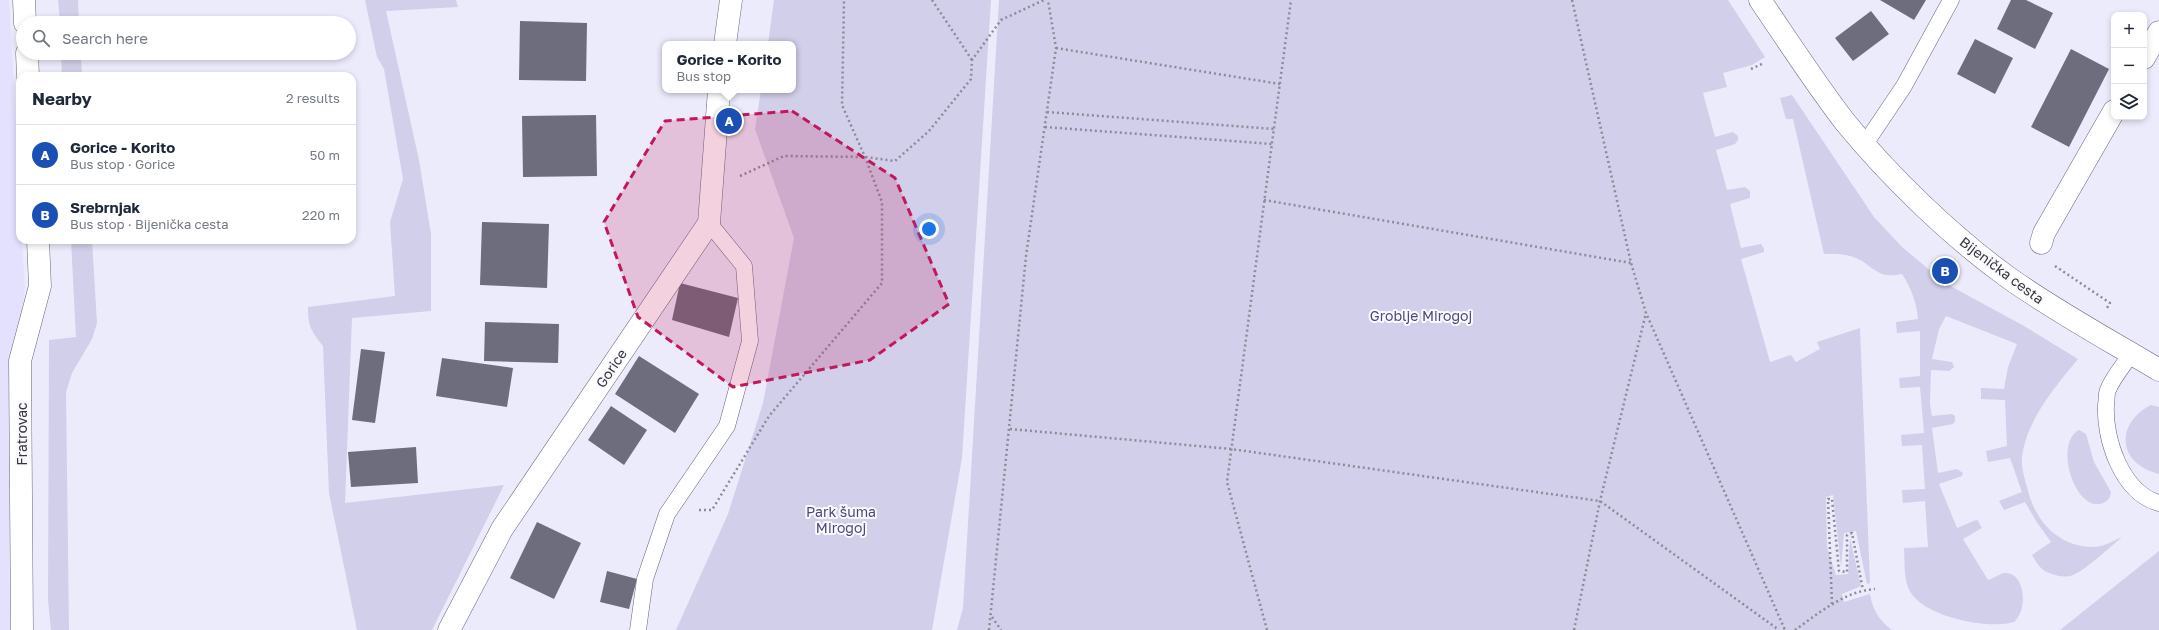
<!DOCTYPE html>
<html lang="en">
<head>
<meta charset="utf-8">
<style>
	:root { --surface:#fff; --page:#f2f2f3; --text:#1f2937; --muted:#747a83; --line:#e0e1e3; --accent:#db2777 }
	body { margin:0; font-family:"Golos Text",sans-serif; background:var(--page); color:var(--text) }
	.controls { position:absolute; right:12px; top:12px; display:grid; overflow:hidden; border-radius:8px; box-shadow:0 2px 6px #0003 }
	.controls button { width:36px; height:36px; display:grid; place-items:center; padding:0; border:0; border-bottom:1px solid var(--line); background:var(--surface); color:var(--text); font:20px sans-serif }
	.you { position:absolute; left:929px; top:229px; width:14px; height:14px; margin:-10px; border:3px solid #fff; border-radius:50%; background:#1a73e8; box-shadow:0 0 0 6px #1a73e833 }
	.badge { display:grid; place-items:center; width:26px; height:26px; border-radius:50%; background:var(--accent); color:#fff; font-size:13px; font-weight:700 }
	.pin { position:absolute; translate:-50% -50%; border:2px solid #fff; box-shadow:0 1px 4px #0006 }
	.popup { position:absolute; left:662px; top:41px; width:134px; height:52px; box-sizing:border-box; display:grid; place-content:center; border-radius:8px; background:var(--surface); filter:drop-shadow(0 1px 3px #0005); font-size:13px; white-space:nowrap; color:var(--muted) }
	.popup b { font-size:15px; color:var(--text) }
	.popup::after { content:''; position:absolute; left:50%; top:100%; margin-left:-8px; border:8px solid transparent; border-top-color:var(--surface) }
	.list { margin:0; padding:0; list-style:none }
	h2 { display:flex; justify-content:space-between; align-items:center; height:52px; margin:0; padding:0 16px; font-size:17px }
	h2 small { font-size:13px; font-weight:400; color:var(--muted) }
	.list li { display:grid; grid-template-columns:26px 1fr auto; gap:12px; align-items:center; box-sizing:border-box; height:60px; padding:0 16px; border-top:1px solid var(--line) }
	.list b { display:block; font-size:15px; white-space:nowrap }
	.list p { margin:0; font-size:13px; white-space:nowrap; color:var(--muted) }
	.list em { font-size:13px; font-style:normal; color:var(--muted) }
	.icon { flex:none; width:22px; height:22px; fill:none; stroke:currentColor; stroke-width:2; stroke-linecap:round; stroke-linejoin:round }
	.map { position:relative; flex:none; width:2159px; height:630px; overflow:hidden }
	.search { position:absolute; background:var(--surface); box-shadow:0 2px 6px #0003; left:16px; top:16px; width:340px; height:44px; display:flex; align-items:center; gap:10px; box-sizing:border-box; padding:0 14px; border-radius:22px; color:var(--muted); font-size:15px }
	.panel { position:absolute; background:var(--surface); box-shadow:0 2px 6px #0003; left:16px; top:72px; width:340px; height:172px; border-radius:12px }
	.map>svg:first-child { display:block }
	.built { fill:#e3e1fd }
	.green { fill:#d1cfe9 }
	.building { fill:#6e6d7e }
	.lines { fill:none; stroke-linecap:round; stroke-linejoin:round }
	.lane-casing { stroke:#676677; stroke-width:17 }
	.street-casing { stroke:#676677; stroke-width:23 }
	.secondary-casing { stroke:#676677; stroke-width:23 }
	.path { stroke:#8c8c98; stroke-width:2.5; stroke-dasharray:2 3; stroke-linecap:butt }
	.lane { stroke:#fff; stroke-width:16 }
	.street { stroke:#fff; stroke-width:22 }
	.secondary { stroke:#fff; stroke-width:22 }
	.marked { fill:#c2185b; fill-opacity:0.2; stroke:#c2185b; stroke-width:3; stroke-dasharray:8 5; stroke-linejoin:round }
	.labels { text-anchor:middle; dominant-baseline:central; stroke-width:4; stroke-linejoin:round; paint-order:stroke }
	.street-label { font-size:14px; fill:#36363d; stroke:#fafafe }
	.park-label { font-size:14px; fill:#4e477c; stroke:#fafafe }
</style>
</head>
<body>
<div class="map">
<svg width="2159" height="630" viewBox="0 0 2159 630">
	<rect width="100%" height="100%" fill="#ecebfc"/>
	<!-- built -->
	<path class="built" d="M0,0H9L20,198V240H22L25,288L9,398L10,630H0Z"/>
	<!-- green -->
	<g class="green">
		<path d="M58,0H78L79,23H60Z"/>
		<path d="M365,0H456L458,7L386,11L419,160L431,234V311L352,318L345,503L504,485L432,630H357L329,493L323,346C311,331 308,326 308,307L395,296L390,222L403,179L384,69L377,57Z"/>
		<path d="M774,0H991L962,458L932,630H676L728,514L763,403L794,238L755,129L761,90H793V44H768Z"/>
		<path d="M999,0H1728L1765,57L1752,65L1723,73L1727,87L1703,93L1715,137L1733,132L1738,136V140L1735,144L1716,150L1727,190L1745,187L1750,191V198L1730,204L1741,248L1761,244L1764,249V252L1741,259L1770,362L1791,355L1796,362L1820,349L1817,342L1860,328L1870,583L1867,584L1856,531L1844,533L1841,567L1833,495L1826,497L1827,547L1836,575L1848,574L1850,538L1861,586L1842,594L1844,602L1870,594C1872,608 1879,621 1892,630H957L963,608Z"/>
		<path d="M61,53H81L82,76H62Z"/>
		<path d="M1792,95L1874,217L1902,247L1945,283L2024,326L2078,359C2055,387 2027,419 2022,457C2021,467 2024,477 2027,487C2034,519 2057,547 2093,547C2103,547 2113,541 2122,537C2111,546 2083,573 2070,576C2062,578 2047,574 2041,568C2038,565 2035,560 2032,555L2051,542L2036,521L2025,502L2004,510L1999,501L2022,492L2010,458L1988,462L1986,451L2007,446L2005,400L1981,399V388L2004,389L2008,367L2017,344L1946,316L1939,329L1932,359L1952,362L1954,367L1949,371L1931,370L1930,404L1932,416L1952,414L1955,416V421L1953,424L1932,428L1938,473L1957,469L1963,473L1962,476L1939,484L1957,528L1976,520L1978,521L1982,528L1980,529L1963,539L1988,580C1993,579 1999,574 2004,573C2026,571 2028,611 2014,622C1989,630 1926,617 1911,593C1903,581 1905,562 1904,548L1928,547L1925,501L1903,503L1902,490L1925,489L1922,445L1902,446L1901,435L1924,433L1920,387L1900,388L1899,378L1920,376V331L1897,333L1896,322L1918,319C1917,304 1911,287 1902,274C1881,278 1878,272 1862,261C1850,254 1837,253 1824,254L1793,119H1786L1780,98Z"/>
		<path d="M71,240H92L97,323L92,339L72,373L66,392L69,630H51L48,600L49,340L76,337Z"/>
		<path d="M2151,405L2159,407V474C2118,464 2114,424 2151,405Z"/>
		<path d="M2079,430L2086,434L2094,462L2111,492C2110,497 2109,500 2105,502C2077,518 2052,444 2079,430Z"/>
		<path d="M2159,551V630H2060Z"/>
	</g>
	<!-- building -->
	<g class="building">
		<path d="M1880,0H1926L1914,20Z"/>
		<path d="M2011,0H2026L2053,13L2035,49L1997,29Z"/>
		<path d="M1871,11L1889,34L1853,61L1835,38Z"/>
		<path d="M520,21L587,23L586,81L519,80Z"/>
		<path d="M1975,39L2013,58L1995,94L1957,74Z"/>
		<path d="M2071,49L2109,69L2069,147L2031,127Z"/>
		<path d="M596,115L597,176L523,177L522,116Z"/>
		<path d="M482,222L549,224L547,288L480,285Z"/>
		<path d="M680,283L738,298L729,337L672,320Z"/>
		<path d="M485,322L559,324L558,363L484,361Z"/>
		<path d="M361,349L385,352L375,423L352,420Z"/>
		<path d="M639,356L699,394L675,433L615,394Z"/>
		<path d="M442,358L513,368L507,407L436,396Z"/>
		<path d="M611,406L647,430L624,465L588,440Z"/>
		<path d="M416,447L418,483L351,487L348,452Z"/>
		<path d="M537,522L581,543L554,599L510,578Z"/>
		<path d="M607,571L637,579L629,609L600,602Z"/>
	</g>
	<g class="lines">
		<!-- lane casing -->
		<g class="lane-casing">
			<g id="lane">
				<path d="M1865,144L1904,86L1951,0"/>
				<path d="M2131,354C2124,365 2113,377 2108,390C2106,394 2107,400 2106,405C2104,439 2122,493 2159,503"/>
				<path d="M638,630L645,579L667,514L727,426L750,341L744,266L709,223"/>
			</g>
		</g>
		<!-- street casing -->
		<g class="street-casing">
			<g id="street">
				<path d="M24,0L25,23"/>
				<path d="M725,44L731,0"/>
				<path d="M27,53L28,76"/>
				<path d="M2144,58L2159,32"/>
				<path d="M2041,243L2044,233L2114,111"/>
				<path d="M22,630L20,361L40,286L38,240"/>
				<path d="M449,630L502,529L709,223L719,90"/>
			</g>
		</g>
		<!-- secondary casing -->
		<g class="secondary-casing">
			<path id="secondary" d="M1760,0C1788,41 1815,83 1845,122C1890,177 1952,237 2009,278C2057,312 2109,340 2159,370"/>
		</g>
		<!-- path -->
		<g class="path">
			<path d="M932,0L972,60"/>
			<path d="M1572,0L1631,263L1646,313L1785,630"/>
			<path d="M1056,48L1280,84"/>
			<path d="M1751,69L1764,63"/>
			<path d="M1047,112L1274,129"/>
			<path d="M1045,127L1272,144"/>
			<path d="M740,176L784,156L865,157L895,161L929,131L971,79L972,60L1001,20L1044,0"/>
			<path d="M1264,200L1631,263"/>
			<path d="M2055,266L2110,303L2107,308"/>
			<path d="M1010,429L1231,449L1600,501L1779,630"/>
			<path d="M699,510H712L769,416L882,283V202L865,157L842,105L844,0"/>
			<path d="M1832,604L1828,499H1832L1839,571L1847,572V535L1852,533L1863,590"/>
			<path d="M992,617L1001,630"/>
			<path d="M989,630L1026,256L1056,48L1048,0"/>
			<path d="M1267,630L1227,482L1291,0"/>
			<path d="M1574,630L1600,501L1646,313"/>
			<path d="M1795,630C1819,613 1845,591 1875,589"/>
		</g>
		<!-- lane -->
		<use href="#lane" class="lane"/>
		<!-- street -->
		<use href="#street" class="street"/>
		<!-- secondary -->
		<use href="#secondary" class="secondary"/>
	</g>
	<!-- marked area -->
	<path class="marked" d="M792,111L895,178L949,304L870,360L733,387L638,317L604,222L665,121Z"/>
	<g class="labels">
		<!-- street labels -->
		<g class="street-label">
			<text transform="translate(2002 270) rotate(37)">Bijenička cesta</text>
			<text transform="translate(611 368) rotate(-56)">Gorice</text>
			<text transform="translate(21 434) rotate(-90)">Fratrovac</text>
		</g>
		<!-- park labels -->
		<g class="park-label">
			<text x="1421" y="315">Groblje Mirogoj</text>
			<text x="841" y="511">Park šuma<tspan x="841" dy="16">Mirogoj</tspan></text>
		</g>
	</g>
</svg>
<div class="controls">
<button>+</button>
<button>−</button>
<button><svg class="icon" aria-label="layers" viewBox="0 0 24 24"><path d="M12 4l9 5-9 5-9-5zM3 14l9 5 9-5"/></svg></button>
</div>
<div class="you"></div>
<div class="pin badge" style="left:729px;top:121px;background:#1a4fb4">A</div>
<div class="popup"><b>Gorice - Korito</b>Bus stop</div>
<div class="pin badge" style="left:1945px;top:271px;background:#1a4fb4">B</div>
<div class="search"><svg class="icon" aria-label="search" viewBox="0 0 24 24"><circle cx="10" cy="10" r="6"/><path d="M15 15l6 6"/></svg>Search here</div>
<section class="panel">
<h2>Nearby<small>2 results</small></h2>
<ul class="list">
<li><span class="badge" style="background:#1a4fb4">A</span><div><b>Gorice - Korito</b><p>Bus stop · Gorice</p></div><em>50 m</em></li>
<li><span class="badge" style="background:#1a4fb4">B</span><div><b>Srebrnjak</b><p>Bus stop · Bijenička cesta</p></div><em>220 m</em></li>
</ul>
</section>
</div>
</body>
</html>
